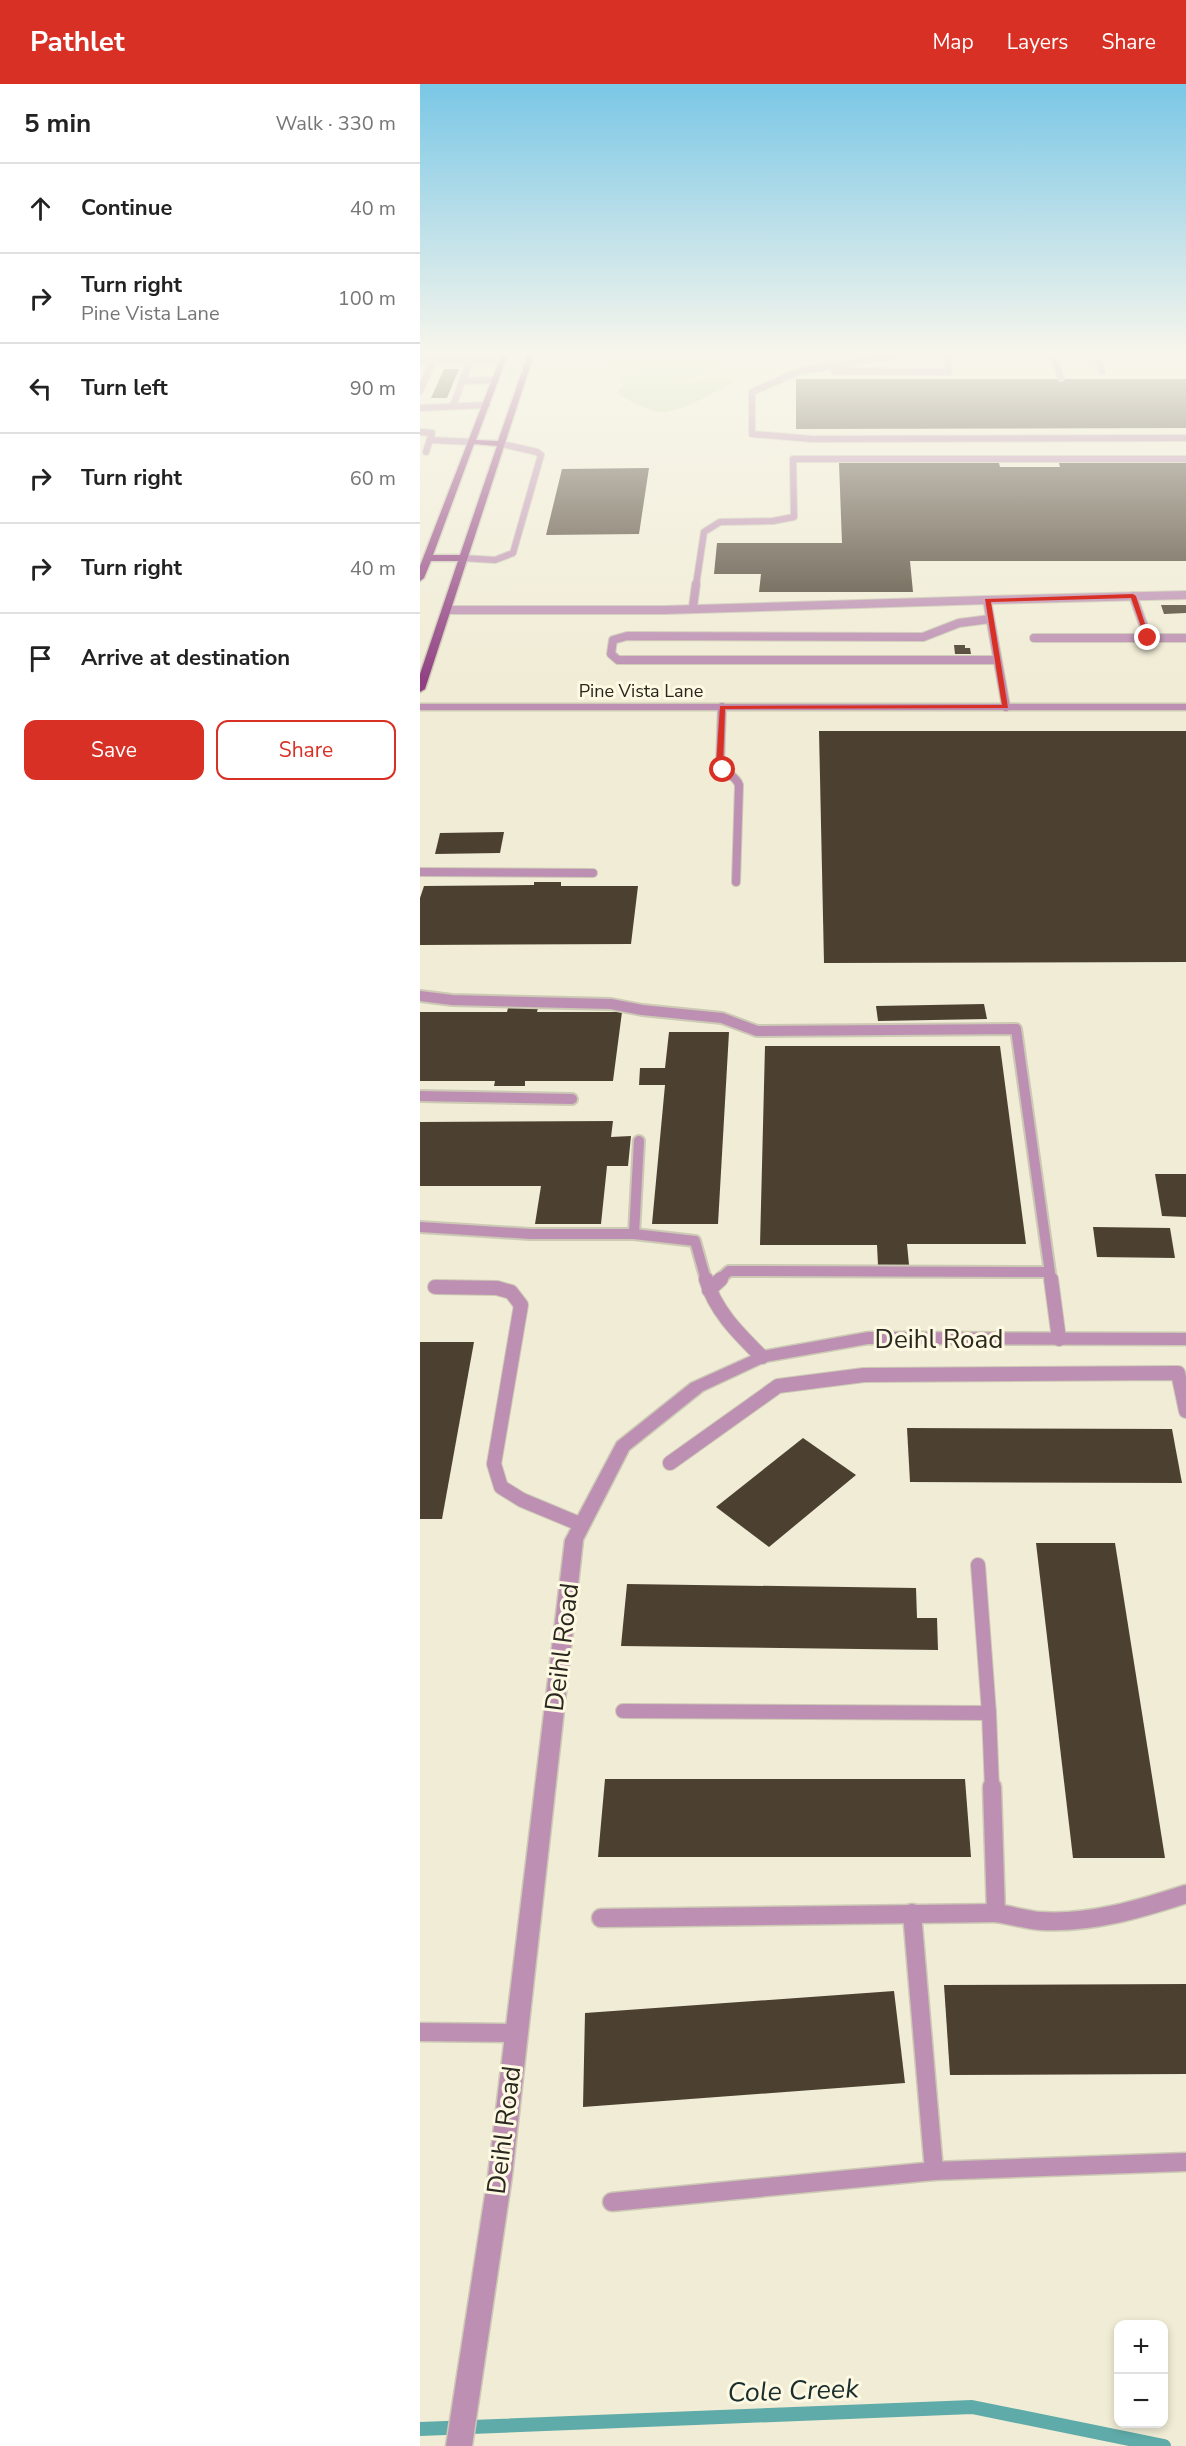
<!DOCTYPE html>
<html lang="en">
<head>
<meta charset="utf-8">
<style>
	:root { --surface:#fff; --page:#f6f6f6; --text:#222; --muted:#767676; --line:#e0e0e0; --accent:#d93025 }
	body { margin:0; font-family:"Nunito Sans",sans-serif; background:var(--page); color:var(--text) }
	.controls { position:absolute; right:18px; bottom:18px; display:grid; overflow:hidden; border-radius:12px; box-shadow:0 3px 9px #0003 }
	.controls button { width:54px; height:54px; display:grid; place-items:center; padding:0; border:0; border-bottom:2px solid var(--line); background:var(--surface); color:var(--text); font:30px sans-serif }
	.stop { position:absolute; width:18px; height:18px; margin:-14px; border:4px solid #d93025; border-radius:50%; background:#fff }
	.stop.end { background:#d93025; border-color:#fff; box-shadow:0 2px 6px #0008 }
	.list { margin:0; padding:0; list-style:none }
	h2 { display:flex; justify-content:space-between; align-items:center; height:78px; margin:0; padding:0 24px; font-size:26px }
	h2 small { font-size:20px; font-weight:400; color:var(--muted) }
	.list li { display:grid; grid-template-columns:39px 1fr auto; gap:18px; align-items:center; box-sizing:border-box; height:90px; padding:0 24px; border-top:2px solid var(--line) }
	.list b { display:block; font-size:22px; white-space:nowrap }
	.list p { margin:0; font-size:20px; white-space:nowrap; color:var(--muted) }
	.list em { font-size:20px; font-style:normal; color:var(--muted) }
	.actions { display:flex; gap:12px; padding:18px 24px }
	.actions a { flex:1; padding:14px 0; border:2px solid var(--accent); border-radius:12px; text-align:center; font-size:21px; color:var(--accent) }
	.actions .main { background:var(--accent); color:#fff }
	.icon { flex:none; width:33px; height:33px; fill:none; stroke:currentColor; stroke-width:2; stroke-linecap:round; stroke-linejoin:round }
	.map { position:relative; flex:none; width:766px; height:2362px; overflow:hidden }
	header { display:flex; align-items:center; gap:36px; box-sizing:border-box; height:84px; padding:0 30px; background:var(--accent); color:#fff }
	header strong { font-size:28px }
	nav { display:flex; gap:33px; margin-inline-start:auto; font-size:21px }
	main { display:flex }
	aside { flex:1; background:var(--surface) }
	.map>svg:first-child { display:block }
	.green { fill:#c9dbb0 }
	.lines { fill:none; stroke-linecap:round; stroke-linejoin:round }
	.stream { stroke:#5faba9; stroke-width:14 }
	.building { fill:#4c4131 }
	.service-far4-casing { stroke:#ccc9b4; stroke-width:8 }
	.service-far3-casing { stroke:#ccc9b4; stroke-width:10 }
	.service-far2-casing { stroke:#ccc9b4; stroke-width:14 }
	.service-far1-casing { stroke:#ccc9b4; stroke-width:16 }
	.service-casing { stroke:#ccc9b4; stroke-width:21 }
	.minor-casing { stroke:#ccc9b4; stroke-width:3 }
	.primary-casing { stroke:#ccc9b4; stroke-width:3 }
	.service-far4 { stroke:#bd90b3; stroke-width:6 }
	.service-far3 { stroke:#bd90b3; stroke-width:8 }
	.service-far2 { stroke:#bd90b3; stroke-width:10 }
	.service-far1 { stroke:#bd90b3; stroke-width:14 }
	.service { stroke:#bd90b3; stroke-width:18 }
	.minor { fill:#bd90b3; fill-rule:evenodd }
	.primary { fill:#904082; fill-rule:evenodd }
	.route { fill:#d93025 }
	.labels { text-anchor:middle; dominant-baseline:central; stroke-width:6; stroke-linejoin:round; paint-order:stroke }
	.far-street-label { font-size:18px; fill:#29271f; stroke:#fef9e2 }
	.near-street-label { font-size:26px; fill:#29271f; stroke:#fef9e2 }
	.near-water-label { font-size:27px; font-style:italic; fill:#192e2e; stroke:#fef9e2 }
</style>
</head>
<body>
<header>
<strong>Pathlet</strong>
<nav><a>Map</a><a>Layers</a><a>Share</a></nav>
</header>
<main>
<aside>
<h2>5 min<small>Walk · 330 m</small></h2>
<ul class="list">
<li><svg class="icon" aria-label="ahead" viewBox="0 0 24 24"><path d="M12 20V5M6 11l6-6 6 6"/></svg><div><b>Continue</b></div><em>40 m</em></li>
<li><svg class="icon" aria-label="right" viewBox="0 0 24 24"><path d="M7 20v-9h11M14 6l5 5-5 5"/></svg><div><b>Turn right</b><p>Pine Vista Lane</p></div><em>100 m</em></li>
<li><svg class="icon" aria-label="left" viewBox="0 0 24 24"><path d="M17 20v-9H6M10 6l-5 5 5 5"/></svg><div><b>Turn left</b></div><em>90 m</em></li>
<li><svg class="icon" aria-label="right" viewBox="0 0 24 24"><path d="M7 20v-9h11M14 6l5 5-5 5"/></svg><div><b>Turn right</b></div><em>60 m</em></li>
<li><svg class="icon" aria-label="right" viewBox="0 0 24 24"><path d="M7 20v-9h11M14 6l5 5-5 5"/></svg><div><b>Turn right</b></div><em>40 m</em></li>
<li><svg class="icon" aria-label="arrive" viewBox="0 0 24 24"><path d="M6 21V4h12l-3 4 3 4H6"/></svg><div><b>Arrive at destination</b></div></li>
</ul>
<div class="actions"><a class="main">Save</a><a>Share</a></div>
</aside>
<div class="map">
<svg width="766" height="2362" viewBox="0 0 766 2362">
	<rect width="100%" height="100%" fill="#f0ecd5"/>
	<!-- green -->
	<path class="green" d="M180,267H324L262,300L302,291L314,298C295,308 265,326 244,328C228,328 209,316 196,309L204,301L196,294L211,289L198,284L177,270Z"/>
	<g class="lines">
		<!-- stream -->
		<path class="stream" d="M0,2345L552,2323L744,2362"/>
	</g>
	<!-- building -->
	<g class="building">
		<path d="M24,285H39L27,314H11Z"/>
		<path d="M376,295H766V344L376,345Z"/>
		<path d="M419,379H579L580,383H640L639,379H766V477H490L493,508H339L341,490H294L297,459H422Z"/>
		<path d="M229,384L219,450L126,451L142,385Z"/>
		<path d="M741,521H766V529L744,530Z"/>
		<path d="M534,561H545V564H550L551,570H535Z"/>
		<path d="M399,647H766V878L404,879Z"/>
		<path d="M84,748L80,769L15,770L20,749Z"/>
		<path d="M114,798H141V802H218L211,860L0,861V814L4,802L114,801Z"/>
		<path d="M564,920L567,935L458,937L456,922Z"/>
		<path d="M88,924H118L117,928H202L193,997H105V1002H74L75,997H0V928H87Z"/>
		<path d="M249,948H309L298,1140H232L245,1001H219L220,984H245Z"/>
		<path d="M345,962H580L606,1160H487L489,1181H458L457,1161H340Z"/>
		<path d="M193,1037L191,1053L211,1052L208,1082H187L181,1140H115L121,1102H0V1038Z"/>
		<path d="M735,1090H766V1133L742,1132Z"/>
		<path d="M673,1143L750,1144L755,1174L677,1173Z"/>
		<path d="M0,1258H54L22,1435H0Z"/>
		<path d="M487,1344L752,1345L762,1399L490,1398Z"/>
		<path d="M383,1354L436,1391L349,1463L296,1423Z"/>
		<path d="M616,1459H695L745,1774H653Z"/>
		<path d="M207,1500L496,1504L497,1534H517L518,1566L201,1562Z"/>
		<path d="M185,1695H545L551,1773H178Z"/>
		<path d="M766,1900V1990L530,1991L524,1901Z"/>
		<path d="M474,1907L485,1999L163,2023L165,1929Z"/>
	</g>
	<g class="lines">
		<!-- service-far4 casing -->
		<g class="service-far4-casing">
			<g id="service-far4">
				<path d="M503,267L380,287L332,308V350L392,355L766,354"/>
				<path d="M674,267L682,287"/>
				<path d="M526,270H633L632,267"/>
				<path d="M633,270L641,294"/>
				<path d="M0,277H83"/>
				<path d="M414,287L529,288L525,267"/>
				<path d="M42,297L76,296"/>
				<path d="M0,307L13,277"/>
				<path d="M33,322L50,277"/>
				<path d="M0,324L67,321"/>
				<path d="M0,348L12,349L6,368"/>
				<path d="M10,356L53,358"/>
				<path d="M42,474L75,476L93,469L121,371L117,368L82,360"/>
				<path d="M276,501L284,448L300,438L353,437L374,433L373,375H766"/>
			</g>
		</g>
		<!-- service-far3 casing -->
		<g class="service-far3-casing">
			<g id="service-far3">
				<path d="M713,512L728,554H766"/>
				<path d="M567,516L766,511"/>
				<path d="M273,523L276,500"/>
				<path d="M26,526H244L567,516L586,623"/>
				<path d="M570,535L539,539L503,553L207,552L193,556L191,570L198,576H577"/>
				<path d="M614,554H728"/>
				<path d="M302,623L300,681C305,690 316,691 319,701L316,798"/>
				<path d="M0,788L173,789"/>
			</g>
		</g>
		<!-- service-far2 casing -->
		<g class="service-far2-casing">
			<g id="service-far2">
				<path d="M0,912L32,916L191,920L222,926L302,934L337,947L596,945L631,1196"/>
				<path d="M0,1012L152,1015"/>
				<path d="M0,1143L110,1150H214L275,1157L286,1196"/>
				<path d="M214,1150L219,1057"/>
				<path d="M299,1196L309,1187L629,1188"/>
			</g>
		</g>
		<!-- service-far1 casing -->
		<g class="service-far1-casing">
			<g id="service-far1">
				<path d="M286,1195C295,1227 319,1250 342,1273"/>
				<path d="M631,1195L639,1255"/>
				<path d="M15,1203L77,1204L91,1208L101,1221L74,1380L81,1403L102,1416L162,1441"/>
				<path d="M289,1206L301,1195"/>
				<path d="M250,1379L358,1302L444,1291L758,1289L766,1327"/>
				<path d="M558,1481L569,1629L572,1705"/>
				<path d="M203,1627L569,1629"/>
			</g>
		</g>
		<!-- service casing -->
		<g class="service-casing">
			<g id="service">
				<path d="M572,1703L576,1829C591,1831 606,1836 621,1837C670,1840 720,1825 766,1810"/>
				<path d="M181,1834L576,1829"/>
				<path d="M0,1948L96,1949"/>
				<path d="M514,2087L766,2078"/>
				<path d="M192,2118L514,2087L492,1829"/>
			</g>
		</g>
		<!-- minor casing -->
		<g class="minor-casing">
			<g id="minor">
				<rect x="0" y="620" width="766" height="6"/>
				<path d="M448,1248L766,1249V1261L448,1260L345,1278L283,1307L209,1366L163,1456L92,2092L52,2362H26L68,2092L145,1456L197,1358L271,1299L342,1267Z"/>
			</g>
		</g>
		<!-- primary casing -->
		<g class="primary-casing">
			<path id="primary" d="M83,267H89L56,356L78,357L109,267H115L5,605L0,608V590L38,477H11L4,494L0,497V482ZM54,360L77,362L40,471H13Z"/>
		</g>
		<!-- service-far4 -->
		<use href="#service-far4" class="service-far4"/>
		<!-- service-far3 -->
		<use href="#service-far3" class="service-far3"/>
		<!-- service-far2 -->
		<use href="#service-far2" class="service-far2"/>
		<!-- service-far1 -->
		<use href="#service-far1" class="service-far1"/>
		<!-- service -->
		<use href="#service" class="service"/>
		<!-- minor -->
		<use href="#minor" class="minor"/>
		<!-- primary -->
		<use href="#primary" class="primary"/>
	</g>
	<!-- sky -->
	<linearGradient id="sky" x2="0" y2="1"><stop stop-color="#7ac7e6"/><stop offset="0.45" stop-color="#f8f6ec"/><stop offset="1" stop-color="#f8f6ec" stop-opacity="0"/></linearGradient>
	<rect width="766" height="598" fill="url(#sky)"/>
	<!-- route -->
	<path class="route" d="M713,510L716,512L730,555L725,554L711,514L571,518L588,624L305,625L303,681L306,686L300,688L296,681L300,622L582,621L565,515Z"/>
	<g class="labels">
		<!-- far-street labels -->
		<g class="far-street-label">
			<text x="221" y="607">Pine Vista Lane</text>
		</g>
		<!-- near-street labels -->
		<g class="near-street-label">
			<text x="519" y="1255">Deihl Road</text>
			<text transform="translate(142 1563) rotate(-83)">Deihl Road</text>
			<text transform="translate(84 2046) rotate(-83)">Deihl Road</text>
		</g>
		<!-- near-water labels -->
		<g class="near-water-label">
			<text transform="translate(373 2307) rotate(-2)">Cole Creek</text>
		</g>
	</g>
</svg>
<div class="controls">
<button>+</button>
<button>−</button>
</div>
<div class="stop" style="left:303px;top:686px"></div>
<div class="stop end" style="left:728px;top:554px"></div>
</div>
</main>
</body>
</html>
